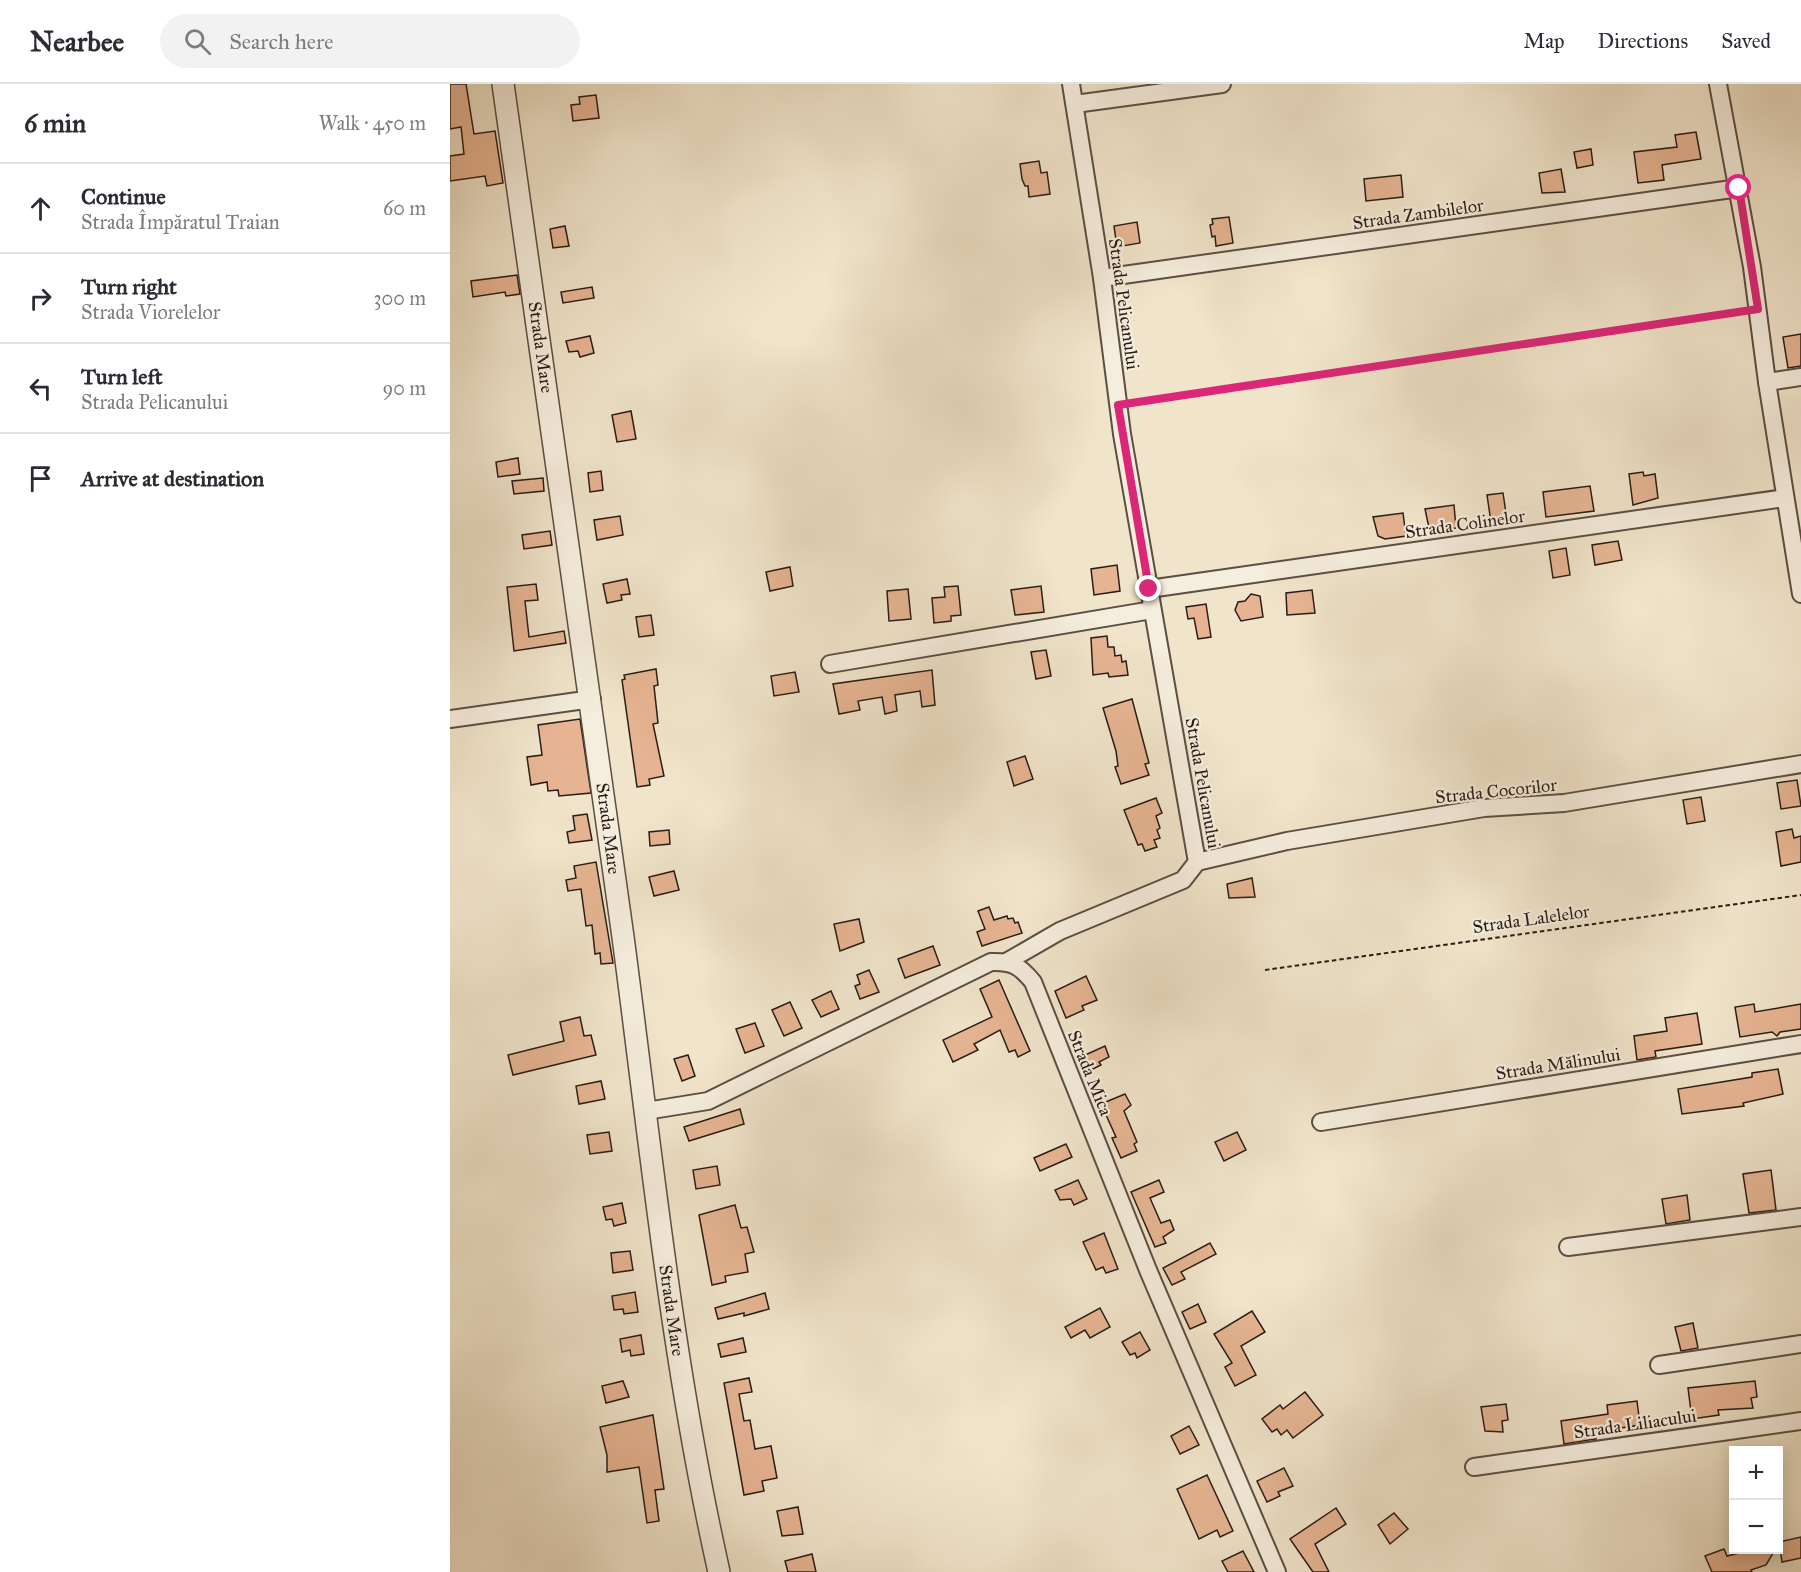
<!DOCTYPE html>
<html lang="en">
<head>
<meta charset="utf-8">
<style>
	:root { --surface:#fff; --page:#f2f2f3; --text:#2b2b33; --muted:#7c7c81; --line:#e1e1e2 }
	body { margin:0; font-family:"IM FELL Great Primer",serif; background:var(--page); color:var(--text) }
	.controls { position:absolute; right:18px; bottom:18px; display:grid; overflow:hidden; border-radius:0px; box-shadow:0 3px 15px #0003 }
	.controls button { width:54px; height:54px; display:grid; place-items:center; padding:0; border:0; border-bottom:2px solid var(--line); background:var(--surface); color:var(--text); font:30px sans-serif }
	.stop { position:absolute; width:18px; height:18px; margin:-14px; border:4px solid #db2777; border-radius:50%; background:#fff }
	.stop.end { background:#db2777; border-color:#fff; box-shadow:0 2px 6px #0008 }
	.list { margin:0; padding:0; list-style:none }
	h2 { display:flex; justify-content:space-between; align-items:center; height:78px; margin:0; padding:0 24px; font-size:26px }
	h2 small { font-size:20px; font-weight:400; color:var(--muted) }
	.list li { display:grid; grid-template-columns:39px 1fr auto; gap:18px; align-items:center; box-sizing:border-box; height:90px; padding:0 24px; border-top:2px solid var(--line) }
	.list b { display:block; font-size:22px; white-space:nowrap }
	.list p { margin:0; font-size:20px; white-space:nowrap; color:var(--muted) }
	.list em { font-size:20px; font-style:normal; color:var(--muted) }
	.icon { flex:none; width:33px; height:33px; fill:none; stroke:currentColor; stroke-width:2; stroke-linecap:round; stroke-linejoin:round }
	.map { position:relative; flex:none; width:1351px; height:1488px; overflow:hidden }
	header { display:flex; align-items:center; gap:36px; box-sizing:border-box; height:84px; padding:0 30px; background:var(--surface); border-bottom:2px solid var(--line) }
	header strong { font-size:28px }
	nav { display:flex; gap:33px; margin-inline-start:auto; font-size:21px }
	.search { width:420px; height:54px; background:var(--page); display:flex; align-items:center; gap:15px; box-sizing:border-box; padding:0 21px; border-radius:33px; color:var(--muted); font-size:22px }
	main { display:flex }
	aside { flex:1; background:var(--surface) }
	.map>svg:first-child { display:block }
	.building { fill:#e6b492; stroke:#291c16; stroke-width:1.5 }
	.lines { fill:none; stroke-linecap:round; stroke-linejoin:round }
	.minor-casing { stroke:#5b4e43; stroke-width:20 }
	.tertiary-casing { stroke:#5b4e43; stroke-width:24 }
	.path { stroke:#291c16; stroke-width:2; stroke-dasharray:4.5 3; stroke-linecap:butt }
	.minor { stroke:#f5eddd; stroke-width:16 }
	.tertiary { stroke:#f5eddd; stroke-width:21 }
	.route { stroke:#db2777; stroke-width:8 }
	.labels { text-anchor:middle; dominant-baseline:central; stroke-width:4.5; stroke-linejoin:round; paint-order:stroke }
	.street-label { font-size:18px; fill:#291c16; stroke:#f5eddd }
</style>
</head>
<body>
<header>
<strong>Nearbee</strong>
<div class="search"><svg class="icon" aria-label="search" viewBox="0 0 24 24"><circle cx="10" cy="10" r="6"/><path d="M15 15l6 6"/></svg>Search here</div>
<nav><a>Map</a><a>Directions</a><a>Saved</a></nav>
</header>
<main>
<aside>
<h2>6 min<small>Walk · 450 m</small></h2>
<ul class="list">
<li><svg class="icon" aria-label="ahead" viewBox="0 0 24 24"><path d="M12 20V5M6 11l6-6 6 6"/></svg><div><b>Continue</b><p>Strada Împăratul Traian</p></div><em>60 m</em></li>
<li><svg class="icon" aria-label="right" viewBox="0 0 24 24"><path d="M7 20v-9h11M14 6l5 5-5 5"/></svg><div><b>Turn right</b><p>Strada Viorelelor</p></div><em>300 m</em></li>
<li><svg class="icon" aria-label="left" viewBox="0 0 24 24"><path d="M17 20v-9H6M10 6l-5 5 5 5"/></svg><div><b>Turn left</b><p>Strada Pelicanului</p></div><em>90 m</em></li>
<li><svg class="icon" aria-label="arrive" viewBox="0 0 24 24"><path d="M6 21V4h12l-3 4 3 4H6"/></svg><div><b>Arrive at destination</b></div></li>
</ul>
</aside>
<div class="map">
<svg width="1351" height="1488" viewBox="0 0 1351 1488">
	<rect width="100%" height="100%" fill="#f0e4ca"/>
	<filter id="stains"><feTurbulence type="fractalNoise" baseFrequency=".00333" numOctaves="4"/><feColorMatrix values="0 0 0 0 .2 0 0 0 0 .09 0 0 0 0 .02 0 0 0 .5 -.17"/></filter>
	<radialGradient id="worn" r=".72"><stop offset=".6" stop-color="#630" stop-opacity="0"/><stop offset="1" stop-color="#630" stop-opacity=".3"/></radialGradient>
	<!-- building -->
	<g class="building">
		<path d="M0,0H16L24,50L45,47L53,99L37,102L35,92L0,97V72L14,70L11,43L0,45Z"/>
		<path d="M146,11L149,34L123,37L121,21L130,20L129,13Z"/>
		<path d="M1246,48L1251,75L1212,81L1214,96L1188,99L1184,68L1227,63L1225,51Z"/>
		<path d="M1141,65L1143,81L1127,84L1124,68Z"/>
		<path d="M589,77L591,89L597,88L600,110L579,113L578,102H575L572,95L570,80Z"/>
		<path d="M1111,85L1115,108L1092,109L1089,89Z"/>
		<path d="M951,91L953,113L916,117L914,95Z"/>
		<path d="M779,133L783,159L766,162L765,152L762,153L760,141L763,140L762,135Z"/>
		<path d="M687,138L690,159L667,163L664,142Z"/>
		<path d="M115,142L119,162L103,164L100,145Z"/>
		<path d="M67,191L70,210L56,212L55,208L23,213L21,197Z"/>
		<path d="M142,203L144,214L113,219L111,208Z"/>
		<path d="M1351,250V282L1338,284L1333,253Z"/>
		<path d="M140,252L144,269L130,273L128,267L119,268L116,257Z"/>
		<path d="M181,327L186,355L167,358L162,331Z"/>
		<path d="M68,374L70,390L48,393L46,378Z"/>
		<path d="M151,387L153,406L140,408L138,389Z"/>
		<path d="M1193,388L1194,392L1205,390L1208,414L1183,421L1179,390Z"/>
		<path d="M93,394L94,407L64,410L62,397Z"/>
		<path d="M1140,402L1144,427L1096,433L1093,408Z"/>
		<path d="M1053,409L1057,436L1041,438L1037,411Z"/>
		<path d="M1004,421L1006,444L986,446L979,444L975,425Z"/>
		<path d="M953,429L956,452L935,455L928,452L923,433Z"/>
		<path d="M170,432L173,451L147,456L144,436Z"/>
		<path d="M100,447L102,461L74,465L72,451Z"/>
		<path d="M1168,457L1172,476L1145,481L1142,461Z"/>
		<path d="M1116,464L1120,491L1103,494L1099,467Z"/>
		<path d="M667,481L670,507L644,511L641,485Z"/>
		<path d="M340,483L343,502L320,507L316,488Z"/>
		<path d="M177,495L180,510L171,511L172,516L157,519L153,500Z"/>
		<path d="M86,500L88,516L75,517L79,553L114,547L116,559L64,567L57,503Z"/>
		<path d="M508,502L511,531L501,532V537L484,539L482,514L495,513L494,503Z"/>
		<path d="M591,502L594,528L565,531L561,506Z"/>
		<path d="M458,505L461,535L439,537L437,507Z"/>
		<path d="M862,506L865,529L837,531L836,509Z"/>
		<path d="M801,510L810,512L813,533L791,537L785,526L788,518L795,517Z"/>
		<path d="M756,520L761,553L748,555L744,534L738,535L736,523Z"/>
		<path d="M201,531L204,551L189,553L186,533Z"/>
		<path d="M657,552L658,563H664L665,572L671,571L672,578L676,577L678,591L659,593L658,589L643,591L641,554Z"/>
		<path d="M596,566L601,592L586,595L581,568Z"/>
		<path d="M206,585L208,601L204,602L208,639L203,640L214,692L199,695L200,701L187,703L172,596L175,595L174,591Z"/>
		<path d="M482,586L485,621L472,623L470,607L445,611L447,627L435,630L432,613L408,617L410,626L389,630L383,600Z"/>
		<path d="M345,588L349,608L324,612L321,592Z"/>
		<path d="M682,615L699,679L695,680L699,691L671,700L665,683L668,682L666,667L653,624Z"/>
		<path d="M130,635L141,709L109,712L108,706L98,707L97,698L81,701L77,673L92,671L88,641Z"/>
		<path d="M575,672L583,695L564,702L557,678Z"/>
		<path d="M1347,696L1351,722L1331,725L1327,699Z"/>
		<path d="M1251,713L1255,737L1237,740L1233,716Z"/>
		<path d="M706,714L712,729L706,732L710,744L707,746L710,754L704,756L707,763L695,767L692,760L688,761L674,726Z"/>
		<path d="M137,730L142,756L119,759L117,748L125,746L123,732Z"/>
		<path d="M1342,745L1344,754L1351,752V778L1331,782L1326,748Z"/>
		<path d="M219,746L220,760L200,762L199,748Z"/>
		<path d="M146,778L163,879L151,880L150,869L145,870L142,841L136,842L131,805L118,807L116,796L126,794L124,782Z"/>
		<path d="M224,787L229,806L204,812L199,793Z"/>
		<path d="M802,794L805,813L779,814L777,800Z"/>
		<path d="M539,823L544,836L557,832L558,835L563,834L565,839L568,838L572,849L532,862L527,848L535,845L528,827Z"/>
		<path d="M409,835L414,858L390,867L384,840Z"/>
		<path d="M483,862L490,881L455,894L448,875Z"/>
		<path d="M419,886L429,908L410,915L405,902L410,900L407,891Z"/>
		<path d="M636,892L647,916L632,922L634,926L616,934L605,907Z"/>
		<path d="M549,896L580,967L568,973L565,966L559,968L550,946L524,960L528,966L503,978L493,956L542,933L530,905Z"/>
		<path d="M381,907L389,925L371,933L362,916Z"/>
		<path d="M340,918L352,944L334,952L322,926Z"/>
		<path d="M1304,920L1305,928L1351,920V945L1330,948L1327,952L1322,948L1290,953L1285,923Z"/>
		<path d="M1247,929L1252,960L1205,967L1206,973L1187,976L1184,952L1217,947L1215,934Z"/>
		<path d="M130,933L134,952L141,951L146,971L63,991L58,971L114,957L110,938Z"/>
		<path d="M305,939L314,962L295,969L286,945Z"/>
		<path d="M655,962L659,973L649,978L651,981L639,987L633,972Z"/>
		<path d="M238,971L245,992L232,997L224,975Z"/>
		<path d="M1328,985L1333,1010L1293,1019L1294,1022L1232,1030L1228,1005L1302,993V989Z"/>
		<path d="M151,997L155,1015L129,1020L126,1002Z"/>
		<path d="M675,1010L681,1021L674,1027L687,1058L684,1060L687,1067L671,1074L662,1054L666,1053L651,1020Z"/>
		<path d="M290,1025L294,1040L239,1057L234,1043Z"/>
		<path d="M159,1048L162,1067L140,1070L137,1051Z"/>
		<path d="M787,1048L796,1066L774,1077L765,1058Z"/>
		<path d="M616,1060L622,1073L590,1087L584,1074Z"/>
		<path d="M267,1082L270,1101L246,1105L243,1086Z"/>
		<path d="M1321,1086L1326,1126L1299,1129L1293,1090Z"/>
		<path d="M628,1096L637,1115L624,1121L621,1115L610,1116L605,1106Z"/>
		<path d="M709,1096L714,1108L700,1114L711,1139L720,1136L724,1146L713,1153L716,1159L705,1163L681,1108Z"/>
		<path d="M1237,1111L1240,1136L1216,1140L1212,1115Z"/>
		<path d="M172,1119L176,1139L164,1142L162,1135L156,1136L153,1123Z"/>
		<path d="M285,1121L291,1144L297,1143L304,1168L295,1170L298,1188L275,1192L276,1198L262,1201L249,1131Z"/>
		<path d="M654,1149L668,1185L656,1189L653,1183L646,1186L633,1158Z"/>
		<path d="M760,1159L766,1170L731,1188L735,1195L722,1201L713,1184Z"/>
		<path d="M180,1167L183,1186L163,1189L161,1169Z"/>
		<path d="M185,1208L188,1228L174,1230L173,1225L164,1226L162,1212Z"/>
		<path d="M315,1209L319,1225L294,1232V1229L268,1235L265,1224Z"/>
		<path d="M748,1220L756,1238L740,1245L732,1228Z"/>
		<path d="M650,1224L660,1243L640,1254L635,1246L621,1254L615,1243Z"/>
		<path d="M802,1227L815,1248L791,1262L806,1291L785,1302L775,1283L782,1279L764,1250Z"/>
		<path d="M1243,1239L1248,1264L1231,1267L1225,1243Z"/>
		<path d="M690,1248L700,1266L687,1274L685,1269L680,1271L672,1258Z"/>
		<path d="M191,1251L194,1270L181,1272L180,1266L172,1268L170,1255Z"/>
		<path d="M293,1254L296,1268L271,1273L268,1260Z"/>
		<path d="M299,1294L302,1308L289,1310L294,1337L300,1336L305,1365L321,1362L327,1394L312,1397L314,1407L294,1411L274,1299Z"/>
		<path d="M173,1297L179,1313L156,1319L152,1302Z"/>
		<path d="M1305,1297L1307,1313L1301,1314L1303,1324L1268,1326L1269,1331L1242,1335L1238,1304Z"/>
		<path d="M855,1308L873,1331L843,1354L837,1346L831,1351L827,1345L822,1348L812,1335L830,1321L833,1325Z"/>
		<path d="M1187,1317L1190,1341L1144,1348L1146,1355L1114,1360L1111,1337L1158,1330L1157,1321Z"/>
		<path d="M1056,1320L1058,1336L1052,1337L1053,1348L1035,1347L1031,1323Z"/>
		<path d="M203,1331L214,1405L205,1406L209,1437L197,1439L189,1383L157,1388V1371L150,1343Z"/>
		<path d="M739,1342L749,1361L730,1370L721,1352Z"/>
		<path d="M834,1384L843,1402L828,1408L830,1412L817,1418L807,1397Z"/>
		<path d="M757,1391L783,1447L770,1453L767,1446L749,1455L727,1405Z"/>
		<path d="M348,1423L353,1450L332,1452L327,1427Z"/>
		<path d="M886,1424L896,1440L865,1460L879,1488H863L840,1455Z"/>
		<path d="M944,1429L958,1445L940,1460L928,1441Z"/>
		<path d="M1351,1453V1474L1332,1478L1329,1458Z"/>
		<path d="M1274,1465L1277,1472L1301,1466H1325L1316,1481L1301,1486L1302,1488H1262L1255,1472Z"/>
		<path d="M793,1467L804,1488H778L772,1477Z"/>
		<path d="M362,1470L366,1488H338L335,1477Z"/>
	</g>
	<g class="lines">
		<!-- minor casing -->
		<g class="minor-casing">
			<g id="minor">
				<path d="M1268,0L1302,183L1317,298L1351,510"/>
				<path d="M625,20L772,0"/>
				<path d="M652,194L1289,104"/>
				<path d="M1317,298L1351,293"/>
				<path d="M699,505L1335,414"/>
				<path d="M380,580L702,526"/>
				<path d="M0,635L142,615"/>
				<path d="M747,778L837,757L1034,724L1114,719L1351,680"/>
				<path d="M558,877L610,847L733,796L747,778L672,350L652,194L621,0"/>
				<path d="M196,1027L258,1017L541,878C562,877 570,882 583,898L698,1186L827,1488"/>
				<path d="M871,1038L1351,960"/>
				<path d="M1118,1163L1351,1133"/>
				<path d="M1209,1281L1351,1260"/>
				<path d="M1024,1383L1351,1337"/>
			</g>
		</g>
		<!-- tertiary casing -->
		<g class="tertiary-casing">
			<g id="tertiary">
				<path id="s1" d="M53,0C94,284 135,568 173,853C201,1065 222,1279 269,1488"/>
			</g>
		</g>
		<!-- path -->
		<g class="path">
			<path d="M683,319L1291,228"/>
			<path d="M815,886L1351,811"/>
		</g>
		<!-- minor -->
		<use href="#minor" class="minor"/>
		<!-- tertiary -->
		<use href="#tertiary" class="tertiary"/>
	</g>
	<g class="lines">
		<!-- route -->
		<path class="route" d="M699,505L668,321L1308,225L1289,104"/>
	</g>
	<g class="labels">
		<!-- street labels -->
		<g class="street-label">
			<text transform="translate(968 130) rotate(-8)">Strada Zambilelor</text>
			<text transform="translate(674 220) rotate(82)">Strada Pelicanului</text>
			<text stroke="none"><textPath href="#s1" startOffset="266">Strada Mare</textPath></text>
			<text transform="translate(1015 440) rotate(-8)">Strada Colinelor</text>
			<text transform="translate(753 699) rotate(80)">Strada Pelicanului</text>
			<text transform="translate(1046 707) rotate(-6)">Strada Cocorilor</text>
			<text stroke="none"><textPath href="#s1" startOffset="752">Strada Mare</textPath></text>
			<text transform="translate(1081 835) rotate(-8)">Strada Lalelelor</text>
			<text transform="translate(1108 980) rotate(-9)">Strada Mălinului</text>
			<text transform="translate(640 989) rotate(68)">Strada Mica</text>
			<text stroke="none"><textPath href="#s1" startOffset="1238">Strada Mare</textPath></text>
			<text transform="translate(1185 1340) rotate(-8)">Strada Liliacului</text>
		</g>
	</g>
	<rect width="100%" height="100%" filter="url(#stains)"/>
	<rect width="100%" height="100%" fill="url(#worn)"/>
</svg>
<div class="controls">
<button>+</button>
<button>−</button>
</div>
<div class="stop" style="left:1289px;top:104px"></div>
<div class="stop end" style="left:699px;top:505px"></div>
</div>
</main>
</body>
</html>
